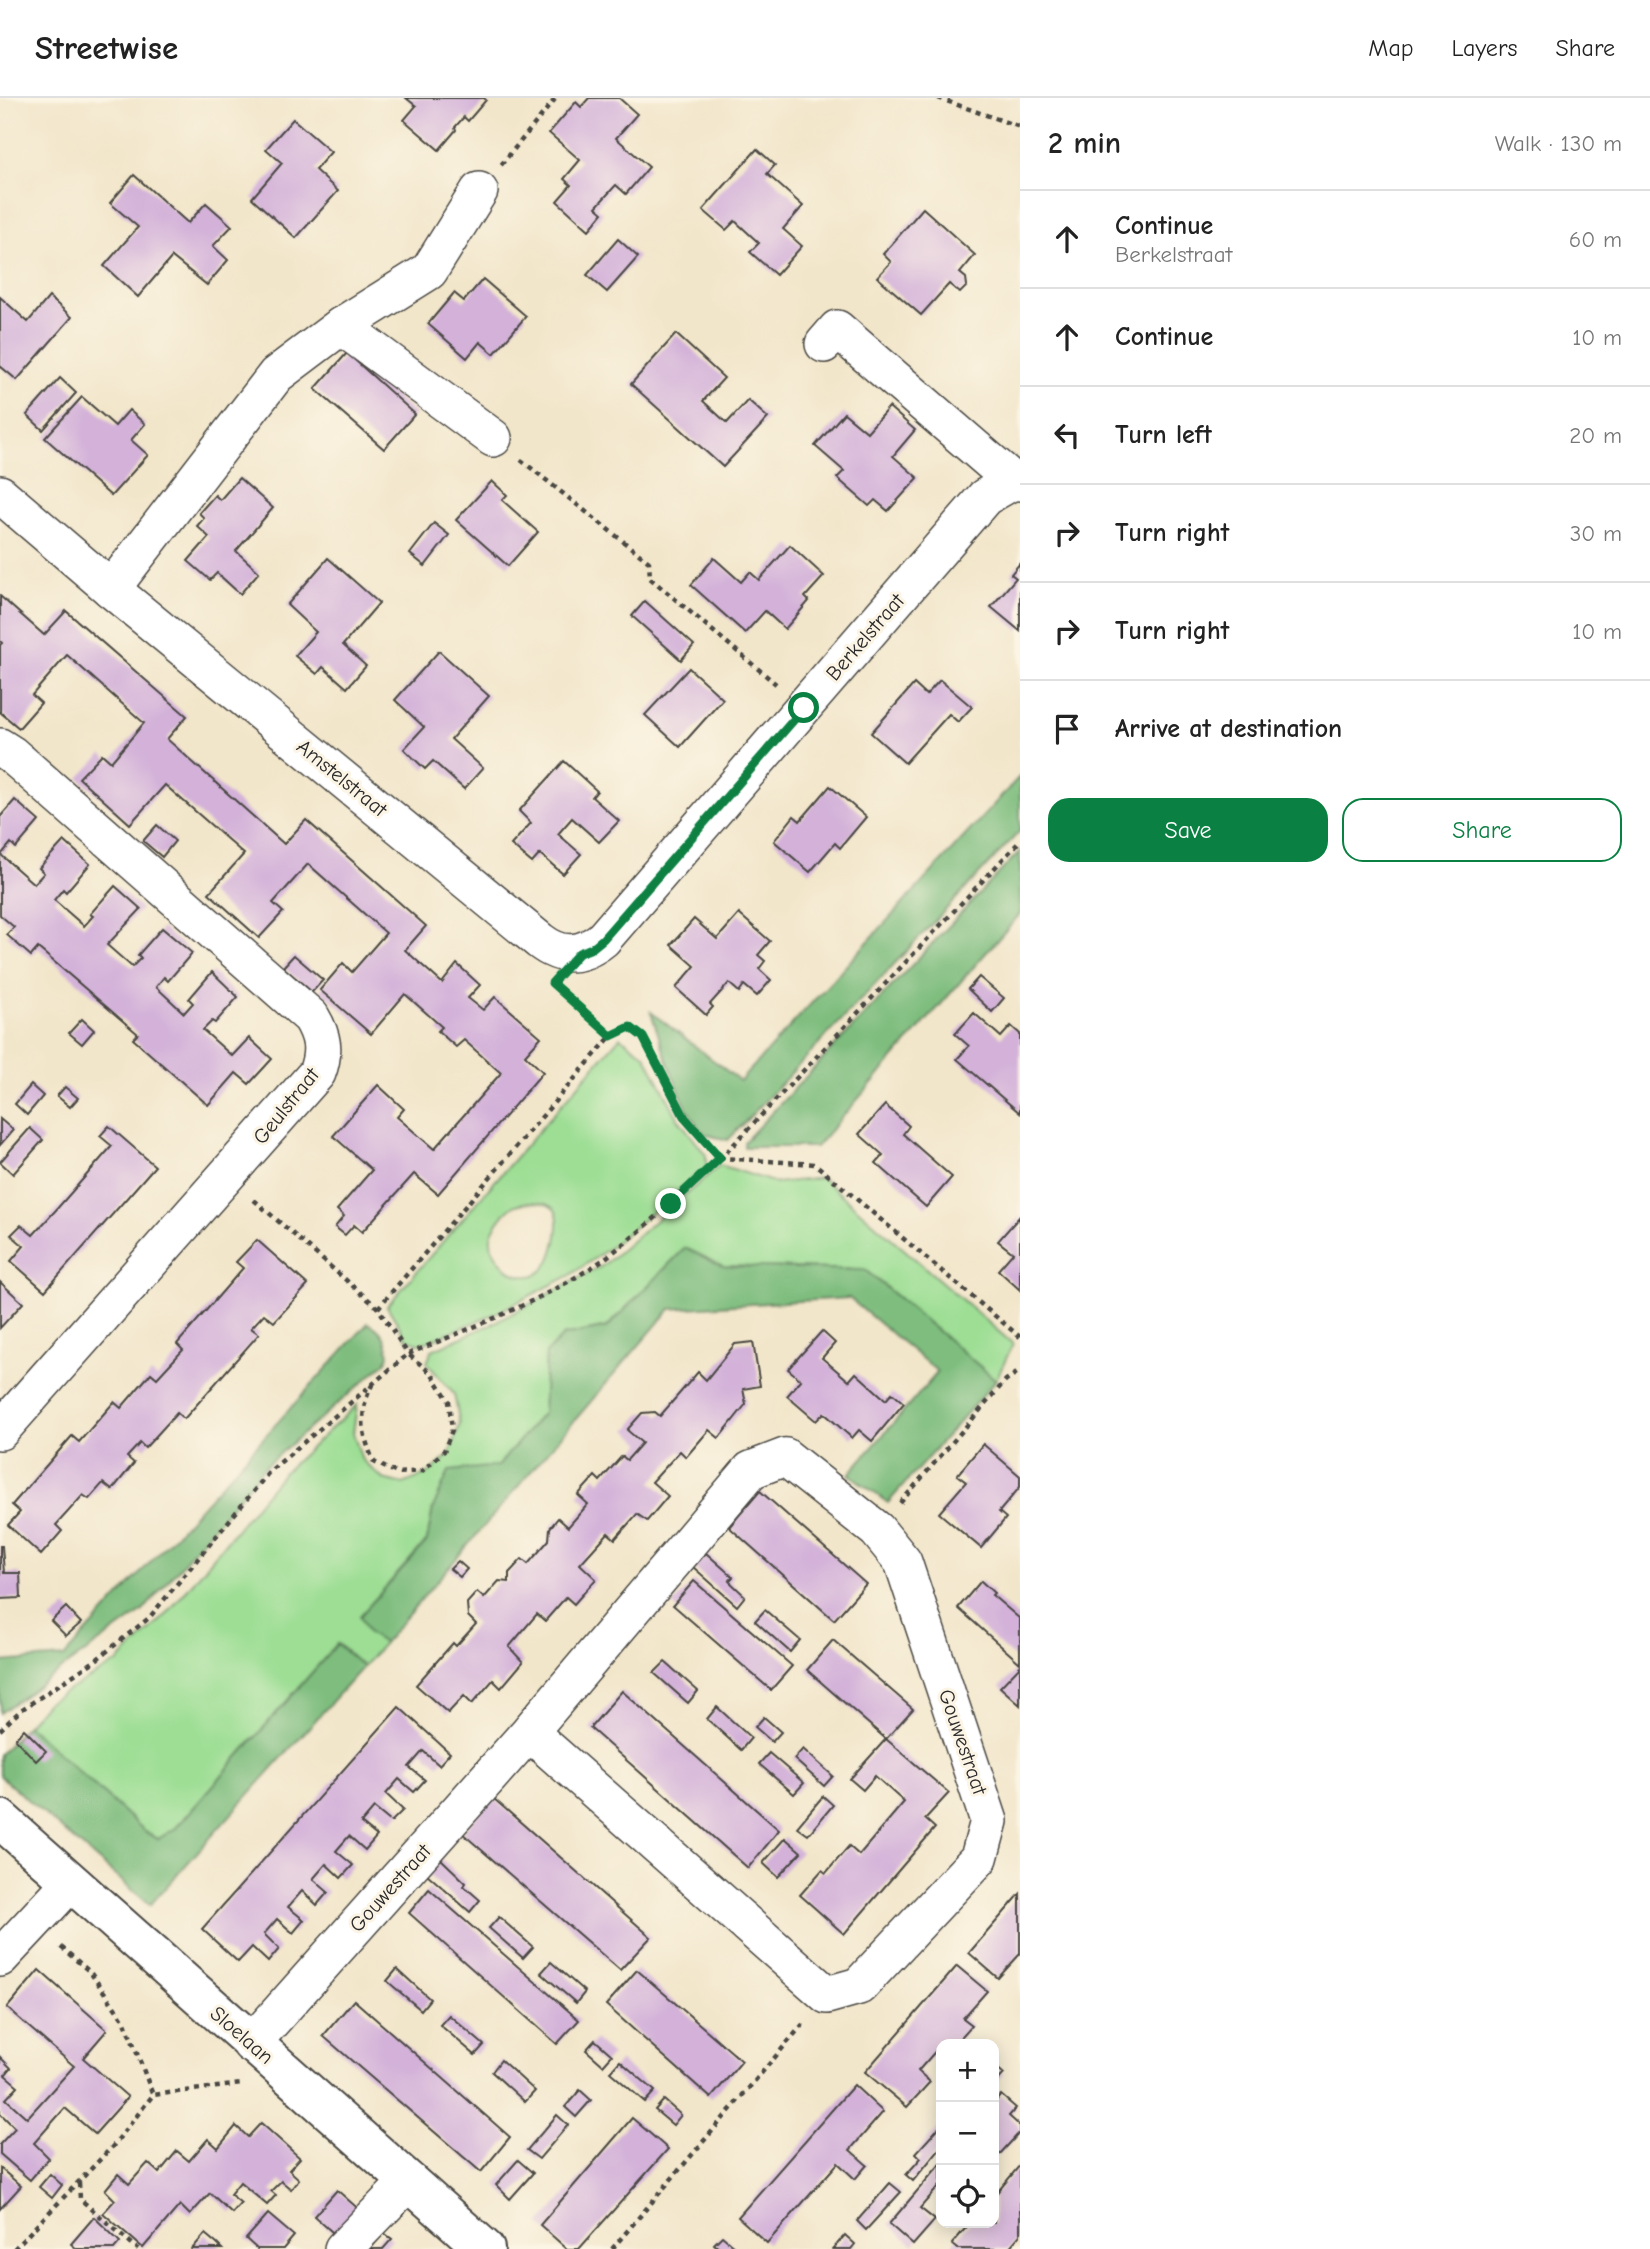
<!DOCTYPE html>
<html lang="en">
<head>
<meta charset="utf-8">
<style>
	:root { --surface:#fff; --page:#f6f6f6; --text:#222; --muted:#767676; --line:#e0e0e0; --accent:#0b8043 }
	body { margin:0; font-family:"Comic Neue",sans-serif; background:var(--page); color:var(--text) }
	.controls { position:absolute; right:21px; bottom:21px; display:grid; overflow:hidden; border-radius:14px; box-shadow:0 4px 18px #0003 }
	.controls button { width:63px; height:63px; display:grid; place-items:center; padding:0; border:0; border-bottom:2px solid var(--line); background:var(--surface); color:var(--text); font:35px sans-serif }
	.stop { position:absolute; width:21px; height:21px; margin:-16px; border:5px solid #0b8043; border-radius:50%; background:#fff }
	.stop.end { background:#0b8043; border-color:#fff; box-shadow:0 2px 7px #0008 }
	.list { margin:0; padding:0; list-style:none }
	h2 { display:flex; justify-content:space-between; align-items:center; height:91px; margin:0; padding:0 28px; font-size:30px }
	h2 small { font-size:23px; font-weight:400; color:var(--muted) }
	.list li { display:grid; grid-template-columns:46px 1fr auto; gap:21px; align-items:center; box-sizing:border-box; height:98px; padding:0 28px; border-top:2px solid var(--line) }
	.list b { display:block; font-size:26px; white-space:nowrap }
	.list p { margin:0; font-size:23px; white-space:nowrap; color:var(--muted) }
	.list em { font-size:23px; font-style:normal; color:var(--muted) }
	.actions { display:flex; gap:14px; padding:21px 28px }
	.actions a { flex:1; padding:16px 0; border:2px solid var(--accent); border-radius:21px; text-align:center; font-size:24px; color:var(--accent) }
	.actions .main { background:var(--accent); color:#fff }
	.icon { flex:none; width:38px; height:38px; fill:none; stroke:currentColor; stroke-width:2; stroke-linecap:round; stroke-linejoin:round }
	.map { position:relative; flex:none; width:1020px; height:2151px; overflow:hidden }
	header { display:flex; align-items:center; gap:42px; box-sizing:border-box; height:98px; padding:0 35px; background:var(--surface); border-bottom:2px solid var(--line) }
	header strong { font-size:33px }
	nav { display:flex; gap:38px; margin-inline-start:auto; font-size:24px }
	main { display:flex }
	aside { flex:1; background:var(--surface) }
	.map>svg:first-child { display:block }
	.green { fill:#9dde94; stroke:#648460; stroke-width:2; fill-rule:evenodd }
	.forest { fill:#7ebd7e; stroke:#547454; stroke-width:2 }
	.building { fill:#d3b1d9 }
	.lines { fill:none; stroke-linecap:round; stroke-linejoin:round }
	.minor-casing { stroke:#494743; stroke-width:40 }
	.tertiary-casing { stroke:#494743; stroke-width:42 }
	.path { stroke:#494743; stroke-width:4.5; stroke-dasharray:5 5; stroke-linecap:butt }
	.minor { stroke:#fff; stroke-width:37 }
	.tertiary { stroke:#fff; stroke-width:38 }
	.route { stroke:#0b8043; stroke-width:9 }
	.labels { text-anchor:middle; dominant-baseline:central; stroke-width:6; stroke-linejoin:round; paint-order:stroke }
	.street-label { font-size:21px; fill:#2b2b2b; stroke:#fcf5e5 }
</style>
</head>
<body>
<header>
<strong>Streetwise</strong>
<nav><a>Map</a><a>Layers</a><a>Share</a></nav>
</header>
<main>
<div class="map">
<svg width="1020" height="2151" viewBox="0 0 1020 2151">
	<rect width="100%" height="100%" fill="#fcf5e5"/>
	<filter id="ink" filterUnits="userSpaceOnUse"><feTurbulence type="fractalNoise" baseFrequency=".0143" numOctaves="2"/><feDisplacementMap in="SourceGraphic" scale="14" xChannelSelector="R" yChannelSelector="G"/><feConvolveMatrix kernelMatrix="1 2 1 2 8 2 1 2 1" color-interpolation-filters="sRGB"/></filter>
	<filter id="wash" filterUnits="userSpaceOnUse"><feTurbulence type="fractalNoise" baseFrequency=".00686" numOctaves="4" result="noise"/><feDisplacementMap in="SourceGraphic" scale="28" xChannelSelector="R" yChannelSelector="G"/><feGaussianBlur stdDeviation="1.57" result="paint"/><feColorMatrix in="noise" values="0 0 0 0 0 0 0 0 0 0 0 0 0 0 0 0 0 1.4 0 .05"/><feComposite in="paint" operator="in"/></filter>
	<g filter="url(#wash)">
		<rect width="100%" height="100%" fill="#f2e6ca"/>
		<!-- green -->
		<g class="green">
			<path d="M620,939L645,957L679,1022L706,1057V1069L608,1151L569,1178L494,1216L422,1246L407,1241L387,1208ZM529,1104C560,1104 561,1117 556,1143C552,1160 545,1181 523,1178C508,1177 489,1154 491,1139C492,1130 506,1112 513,1108C518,1106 524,1105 529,1104Z"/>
			<path d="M720,1067L776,1085L822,1080L1013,1246L996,1282L865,1172L722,1168L685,1150L607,1229L563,1238L546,1255L543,1315L498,1368L433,1410L427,1443L360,1518L368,1535L384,1545L363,1569L337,1546L176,1730L158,1741L147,1735L27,1627L46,1605L118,1564L166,1517L281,1377L357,1307L353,1335L362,1362L383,1381L403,1386L428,1376L449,1357L460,1326L454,1296L427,1265L432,1252L490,1227L604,1167Z"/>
		</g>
		<!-- forest -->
		<g class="forest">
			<path d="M1020,678V733L728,1042C722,1040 712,1039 706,1036C685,1023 659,939 651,914L740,983Z"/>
			<path d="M1020,753V816L816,1049H744V1044Z"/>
			<path d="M685,1150L723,1168L865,1172L996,1282L888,1405L849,1376L938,1274L849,1200L670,1211L384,1545L368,1535L360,1518L427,1443L433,1410L449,1373L498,1368L543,1315L546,1255L563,1238L608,1229Z"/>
			<path d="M368,1225C382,1232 387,1241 389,1257L385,1265L264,1369L143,1513L0,1615V1564L64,1559Z"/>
			<path d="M337,1546L363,1569L150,1807L0,1678V1656L27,1627L147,1735L158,1741L176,1730Z"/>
		</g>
		<g id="blocks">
			<!-- building -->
			<g class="building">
				<path d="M406,0H484L486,2L468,23L464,19L455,29L456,32L439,52L404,22L416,8Z"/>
				<path d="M589,0H619L637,16L616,40L649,69L626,96L616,87L596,109L603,115L589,132L557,103L571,87L564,81L580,62L549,35L576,4L581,9Z"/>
				<path d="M293,21L331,54L315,72L338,93L296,140L252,100L282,65L266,51Z"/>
				<path d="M757,51L775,67L767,76L803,108L783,131L802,148L776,177L750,154L759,145L735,123L726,132L703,112Z"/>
				<path d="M134,77L188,125L206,105L232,128L213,148L228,162L207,187L172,159L138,199L104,168L138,129L110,105Z"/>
				<path d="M923,110L975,157L960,175L966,180L967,188L960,195L949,186L921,217L877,179L891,164L883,156Z"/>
				<path d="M618,141L638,159L607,194L587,177Z"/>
				<path d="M483,181L526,218L494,256L480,244L467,260L428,226L454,195L464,203Z"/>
				<path d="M0,199L28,224L49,199L72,219L17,282L0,268Z"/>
				<path d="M676,236L724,280L703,303L727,325L748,302L768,320L723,369L631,286Z"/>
				<path d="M347,255L415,316L384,351L315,291Z"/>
				<path d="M60,280L76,295L43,332L27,317Z"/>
				<path d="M82,299L115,328L129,312L145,326L131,342L148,357L111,398L45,340Z"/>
				<path d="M889,309L915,332L893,358L918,380L888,413L875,402L869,408L837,380L844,373L815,348L844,315L867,334Z"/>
				<path d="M239,380L273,410L236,453L259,474L240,496L217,475L210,482L188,463L209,439L197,428L204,420L199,415L215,397L220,402Z"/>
				<path d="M492,383L507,397L502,402L538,434L508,468L456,422Z"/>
				<path d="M434,425L449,437L425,468L410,456Z"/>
				<path d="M790,447L824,478L805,499L809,503L785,531L765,513L745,535L691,487L714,460L741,484L750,474L759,482Z"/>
				<path d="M328,460L379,505L343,547L366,568L347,590L323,569L317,576L295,558L316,534L287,507Z"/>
				<path d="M1020,465V533L991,509L1016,480L1011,476Z"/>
				<path d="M0,498L44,537L66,513L187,618L167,641L284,746L306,722L426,828L405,852L442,885L457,866L480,887L468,900L483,912L495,899L541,939L525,957L543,974L438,1096L414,1076L362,1134L354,1127L345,1137L335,1129L344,1118L337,1112L372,1072L333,1038L378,987L404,1011L397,1019L434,1051L501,975L464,942L456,949L438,933L442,929L405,896L371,936L320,892L343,865L352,874L386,835L308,766L273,805L283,814L259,840L209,795L244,756L203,720L165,687L130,726L79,680L102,656L111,664L144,625L67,557L32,597L41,605L19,630L0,614V547L2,545L0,543Z"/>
				<path d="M645,503L694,547L681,562L632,518Z"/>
				<path d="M439,553L489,598L451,641L483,670L464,691L433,663L425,671L404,651L424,629L395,602Z"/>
				<path d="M689,570L723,601L680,649L645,617Z"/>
				<path d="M940,582L972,609L958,624L949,616L905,665L871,635L914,586L926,597Z"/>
				<path d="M564,663L597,693L592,699L619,723L599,744L572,720L558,736L581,756L563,776L540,756L532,765L511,747L531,725L519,713Z"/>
				<path d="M830,688L866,719L840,750L835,745L810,774L774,743L794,718L800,723Z"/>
				<path d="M15,702L39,723L16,750L11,745L1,757L34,786L44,775L39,770L64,743L90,766L66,794L63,791L54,802L84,828L93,818L90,816L115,788L141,811L107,847L132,869L141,860L138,857L162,830L192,855L168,883L164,879L156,889L184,915L193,905L189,901L212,874L238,899L215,925L212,923L203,932L232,958L249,940L272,961L249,986L236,975L208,1007L133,941L138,936L38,850L31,858L7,837L14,829L0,817V719Z"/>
				<path d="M157,727L175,743L162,759L143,743Z"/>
				<path d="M739,816L770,843L758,857L765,863L759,871L771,882L757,898L744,887L739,894L729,885L710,906L713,909L706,917L676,890L695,868L671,847L694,821L717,841Z"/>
				<path d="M294,857L323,882L312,894L283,869Z"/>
				<path d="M979,879L1004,900L992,914L968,891Z"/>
				<path d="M974,915L1001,939L1011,928L1020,936V1015L957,961L969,948L955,936Z"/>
				<path d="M82,921L94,932L82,946L69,935Z"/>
				<path d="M31,987L43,998L27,1017L15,1006Z"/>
				<path d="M65,989L78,1000L70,1009L57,998Z"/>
				<path d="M885,1007L909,1028L903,1036L952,1079L926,1109L876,1065L883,1057L859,1036Z"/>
				<path d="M0,1021L13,1032L0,1047Z"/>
				<path d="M109,1028L155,1068L45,1193L11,1163L24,1148L11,1137L21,1127L33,1137L55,1113L112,1048L100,1038Z"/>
				<path d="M30,1030L43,1042L13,1076L0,1064Z"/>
				<path d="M1020,1118V1192L998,1172L1013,1155L998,1143Z"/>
				<path d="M257,1142L308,1187L274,1224L264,1216L251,1230L259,1236L184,1321L177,1315L145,1350L140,1345L127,1359L134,1365L112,1392L103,1385L89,1401L83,1397L56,1427L62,1433L41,1457L8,1427L20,1414L12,1407L72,1338L79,1344L114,1304L121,1310L151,1275L157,1280L183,1252L177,1246L243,1170L236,1164Z"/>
				<path d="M0,1184L23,1205L0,1230Z"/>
				<path d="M822,1233L835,1245L822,1260L849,1283L856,1275L886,1302L892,1295L904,1305L872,1343L859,1332L852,1340L824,1315L816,1323L787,1298L801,1282L788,1271Z"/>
				<path d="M753,1244L760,1288L743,1291L746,1306L719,1340L709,1332L686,1359L680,1353L652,1384L668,1398L647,1423L637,1416L615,1441L608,1435L580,1466L596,1481L574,1506L566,1499L545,1523L537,1516L509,1549L523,1564L501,1590L493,1582L472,1606L464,1598L448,1615L416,1587L453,1545L456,1548L476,1526L468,1518L467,1505L477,1494L484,1500L499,1483L509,1484V1475L522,1461L528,1466L549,1442L550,1430L558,1420L568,1429L588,1406L578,1397L595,1378L600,1383L622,1358L627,1362L642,1345L627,1332L642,1315L655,1314L660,1318L698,1274L706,1282L735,1246Z"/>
				<path d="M983,1346L1020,1378V1389L999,1414L1006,1420L981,1450L939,1415L966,1384L957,1377Z"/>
				<path d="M760,1393L866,1486L834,1522L729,1429Z"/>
				<path d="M0,1448H2L4,1475H20L21,1500L0,1501Z"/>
				<path d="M706,1455L733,1479L729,1483L745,1498L737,1508L693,1469Z"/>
				<path d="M458,1463L467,1471L460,1479L450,1471Z"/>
				<path d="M694,1483L792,1568L771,1592L673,1507Z"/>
				<path d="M981,1483L994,1495L992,1497L1020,1521V1565L958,1510Z"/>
				<path d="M66,1509L81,1525L66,1538L51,1523Z"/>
				<path d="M765,1512L800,1542L790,1554L755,1523Z"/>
				<path d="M833,1542L913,1611L886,1641L807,1572Z"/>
				<path d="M665,1564L698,1593L688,1605L654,1575Z"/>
				<path d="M1020,1568V1607L1000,1589Z"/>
				<path d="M622,1593L779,1732L748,1770L590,1630Z"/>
				<path d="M399,1609L450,1655L439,1667L423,1653L409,1669L425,1682L414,1694L399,1681L386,1696L403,1712L391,1724L374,1710L361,1725L377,1738L365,1752L349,1738L336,1753L353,1767L341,1780L326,1766L313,1781L328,1794L317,1807L302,1793L288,1809L304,1822L293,1835L277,1821L264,1836L279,1851L268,1864L252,1849L238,1864L202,1831Z"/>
				<path d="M717,1609L751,1640L741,1652L707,1621Z"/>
				<path d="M764,1619L781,1634L772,1644L755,1629Z"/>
				<path d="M24,1631L46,1653L36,1663L15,1641Z"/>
				<path d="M886,1641L949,1695L925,1721L935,1730L844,1836L800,1797L822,1772L826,1775L849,1748L859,1757L904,1704L875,1678L863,1692L850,1681Z"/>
				<path d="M803,1651L833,1678L824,1688L794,1661Z"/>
				<path d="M769,1655L804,1685L794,1696L759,1666Z"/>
				<path d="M823,1698L833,1707L808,1737L797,1729Z"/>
				<path d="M493,1700L651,1839L620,1872L462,1735Z"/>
				<path d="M785,1740L801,1754L778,1779L763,1765Z"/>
				<path d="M440,1760L466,1785L464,1788L480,1802L470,1814L427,1776Z"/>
				<path d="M429,1791L579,1922L557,1946L409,1815Z"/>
				<path d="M1020,1796V1856L998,1880L969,1855Z"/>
				<path d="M499,1819L533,1849L523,1860L489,1830Z"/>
				<path d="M551,1864L585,1894L576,1905L541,1875Z"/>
				<path d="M957,1868L987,1893L963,1920L972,1927L955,1946H941V1949L940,1948L918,1973L930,1984L907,2009L865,1974Z"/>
				<path d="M397,1871L430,1901L421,1912L387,1883Z"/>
				<path d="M39,1872L107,1932L83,1960L128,1999L95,2036L65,2010L34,2045L49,2060L30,2082L0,2056V2046L15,2030L0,2015V1959L11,1970L5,1977L18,1988L6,2001L27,2020L74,1968L7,1910Z"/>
				<path d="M637,1872L742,1963L711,2000L606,1907Z"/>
				<path d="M354,1902L510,2039L481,2074L323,1938Z"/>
				<path d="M449,1917L484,1947L475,1957L440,1927Z"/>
				<path d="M595,1942L612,1957L603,1967L586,1952Z"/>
				<path d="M501,1962L535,1993L525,2004L492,1974Z"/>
				<path d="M620,1963L655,1993L645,2004L610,1974Z"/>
				<path d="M994,1967L1004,1976L994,1987Z"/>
				<path d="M854,1987L883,2014L850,2052L867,2067L855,2081L838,2065L767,2145L738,2119Z"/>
				<path d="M580,1992L591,2002L576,2019L565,2009Z"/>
				<path d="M1001,1997L1016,2010L1009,2018L1020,2028V2034L999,2057L994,2052V2005Z"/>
				<path d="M664,2002L681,2017L673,2027L655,2012Z"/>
				<path d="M557,2017L568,2027L539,2061L527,2052Z"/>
				<path d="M632,2020L668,2051L579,2151H567L540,2127Z"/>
				<path d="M261,2025L300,2060L289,2072L299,2081L291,2091L281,2083L271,2093L276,2097L267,2107L240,2084L230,2096L241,2105L232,2115L210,2095L190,2117L180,2107L143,2150L103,2115L115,2102L105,2092L118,2076L129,2086L148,2065L159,2075L177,2053L189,2063L208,2041L218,2050L236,2028L248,2039Z"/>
				<path d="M941,2027V2049L913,2083L906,2077L921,2060L916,2055Z"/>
				<path d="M518,2062L533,2075L510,2101L496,2087Z"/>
				<path d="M941,2065V2086L920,2110L935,2122L913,2147L889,2126Z"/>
				<path d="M1020,2067V2137L1008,2151H958L952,2146L970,2125H994V2098Z"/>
				<path d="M0,2070L21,2088L0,2111Z"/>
				<path d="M50,2076L62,2087L52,2100L39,2089Z"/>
				<path d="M890,2085L901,2094L866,2132L857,2123Z"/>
				<path d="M337,2092L363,2115L340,2141L314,2118Z"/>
				<path d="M268,2116L294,2138L283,2151H257L246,2141Z"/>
				<path d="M94,2119L120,2144L114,2151H77L71,2146Z"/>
				<path d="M384,2135L392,2141L383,2151H370Z"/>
				<path d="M205,2136L217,2146L222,2151H192Z"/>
				<path d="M845,2137L855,2146L851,2151H833Z"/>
				<path d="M722,2138L735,2149L733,2151H720L714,2146Z"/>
			</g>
		</g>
	</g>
	<g filter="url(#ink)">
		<use href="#blocks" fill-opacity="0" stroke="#494743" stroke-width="2"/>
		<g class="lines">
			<!-- minor casing -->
			<g class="minor-casing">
				<g id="minor">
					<path d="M479,93L429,173L341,228L493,340"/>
					<path d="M824,246L837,231L1013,383"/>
					<path d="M0,396L111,491L540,843C562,860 582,858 603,841L985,399L1013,383L1020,384"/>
					<path d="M111,491L276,277L341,228"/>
					<path d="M0,649L11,656L311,919C323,939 325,953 317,975L0,1333"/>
					<path d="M0,1860L70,1785"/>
					<path d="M251,1946L529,1634L751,1372L785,1359L877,1432L903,1464L989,1723L979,1760L859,1888L827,1897L529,1634"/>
					<path d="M343,2151L409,2083"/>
				</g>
			</g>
			<!-- tertiary casing -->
			<g class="tertiary-casing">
				<path id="tertiary" d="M0,1721L485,2151"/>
			</g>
			<!-- path -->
			<g class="path">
				<path d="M938,0L1020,29"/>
				<path d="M501,67L556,0"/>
				<path d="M521,362L649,464L650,480L776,586"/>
				<path d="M560,891L611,938L630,929L643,939L685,1020L721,1060L815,1066L1020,1239"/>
				<path d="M254,1102L378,1210L408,1256C473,1229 546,1202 604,1161C645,1131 683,1095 721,1060L1020,743"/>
				<path d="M378,1210L611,938"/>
				<path d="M900,1405L1006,1282L1020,1273"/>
				<path d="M0,1632L21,1612L96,1562L149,1520L270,1373L408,1256L432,1276L449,1303L452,1332L444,1353L422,1373L397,1375L374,1364C362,1337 358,1315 372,1287"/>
				<path d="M61,1849L90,1874L125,1924L153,1997"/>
				<path d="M79,2085L80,2101L138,2151"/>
				<path d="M14,2151L113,2048L153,1997L241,1986"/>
				<path d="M612,2151L804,1925"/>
			</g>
			<!-- minor -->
			<use href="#minor" class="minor"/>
			<!-- tertiary -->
			<use href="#tertiary" class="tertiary"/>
		</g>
	</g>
	<g class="lines" filter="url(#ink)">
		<!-- route -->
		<path class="route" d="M671,1106L720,1060L685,1020L643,939L630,929L611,938L552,885L579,855L592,850L603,841L804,610"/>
	</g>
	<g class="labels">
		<!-- street labels -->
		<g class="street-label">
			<text transform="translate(865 539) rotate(-49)">Berkelstraat</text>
			<text transform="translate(342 680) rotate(39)">Amstelstraat</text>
			<text transform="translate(286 1008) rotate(-51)">Geulstraat</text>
			<text transform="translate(963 1644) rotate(71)">Gouwestraat</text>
			<text transform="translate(390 1790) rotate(-48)">Gouwestraat</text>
			<text transform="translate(242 1937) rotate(41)">Sloelaan</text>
		</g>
	</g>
</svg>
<div class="controls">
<button>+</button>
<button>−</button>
<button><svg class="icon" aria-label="locate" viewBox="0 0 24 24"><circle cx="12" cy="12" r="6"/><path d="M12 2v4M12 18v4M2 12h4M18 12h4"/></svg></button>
</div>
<div class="stop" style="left:804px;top:610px"></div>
<div class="stop end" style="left:671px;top:1106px"></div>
</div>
<aside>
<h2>2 min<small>Walk · 130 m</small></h2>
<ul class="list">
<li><svg class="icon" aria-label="ahead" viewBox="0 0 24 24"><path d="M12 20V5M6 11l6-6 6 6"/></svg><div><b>Continue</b><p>Berkelstraat</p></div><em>60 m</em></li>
<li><svg class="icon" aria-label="ahead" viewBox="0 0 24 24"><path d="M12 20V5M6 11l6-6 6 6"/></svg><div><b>Continue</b></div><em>10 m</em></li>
<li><svg class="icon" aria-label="left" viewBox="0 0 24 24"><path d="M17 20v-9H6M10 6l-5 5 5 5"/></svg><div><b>Turn left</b></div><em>20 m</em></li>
<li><svg class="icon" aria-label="right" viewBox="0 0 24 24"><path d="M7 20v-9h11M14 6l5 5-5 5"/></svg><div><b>Turn right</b></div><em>30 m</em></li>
<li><svg class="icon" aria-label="right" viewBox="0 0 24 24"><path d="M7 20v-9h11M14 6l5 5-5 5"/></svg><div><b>Turn right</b></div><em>10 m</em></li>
<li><svg class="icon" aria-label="arrive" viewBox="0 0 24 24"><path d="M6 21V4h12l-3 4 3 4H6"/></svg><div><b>Arrive at destination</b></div></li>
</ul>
<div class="actions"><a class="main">Save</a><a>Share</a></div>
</aside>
</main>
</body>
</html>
